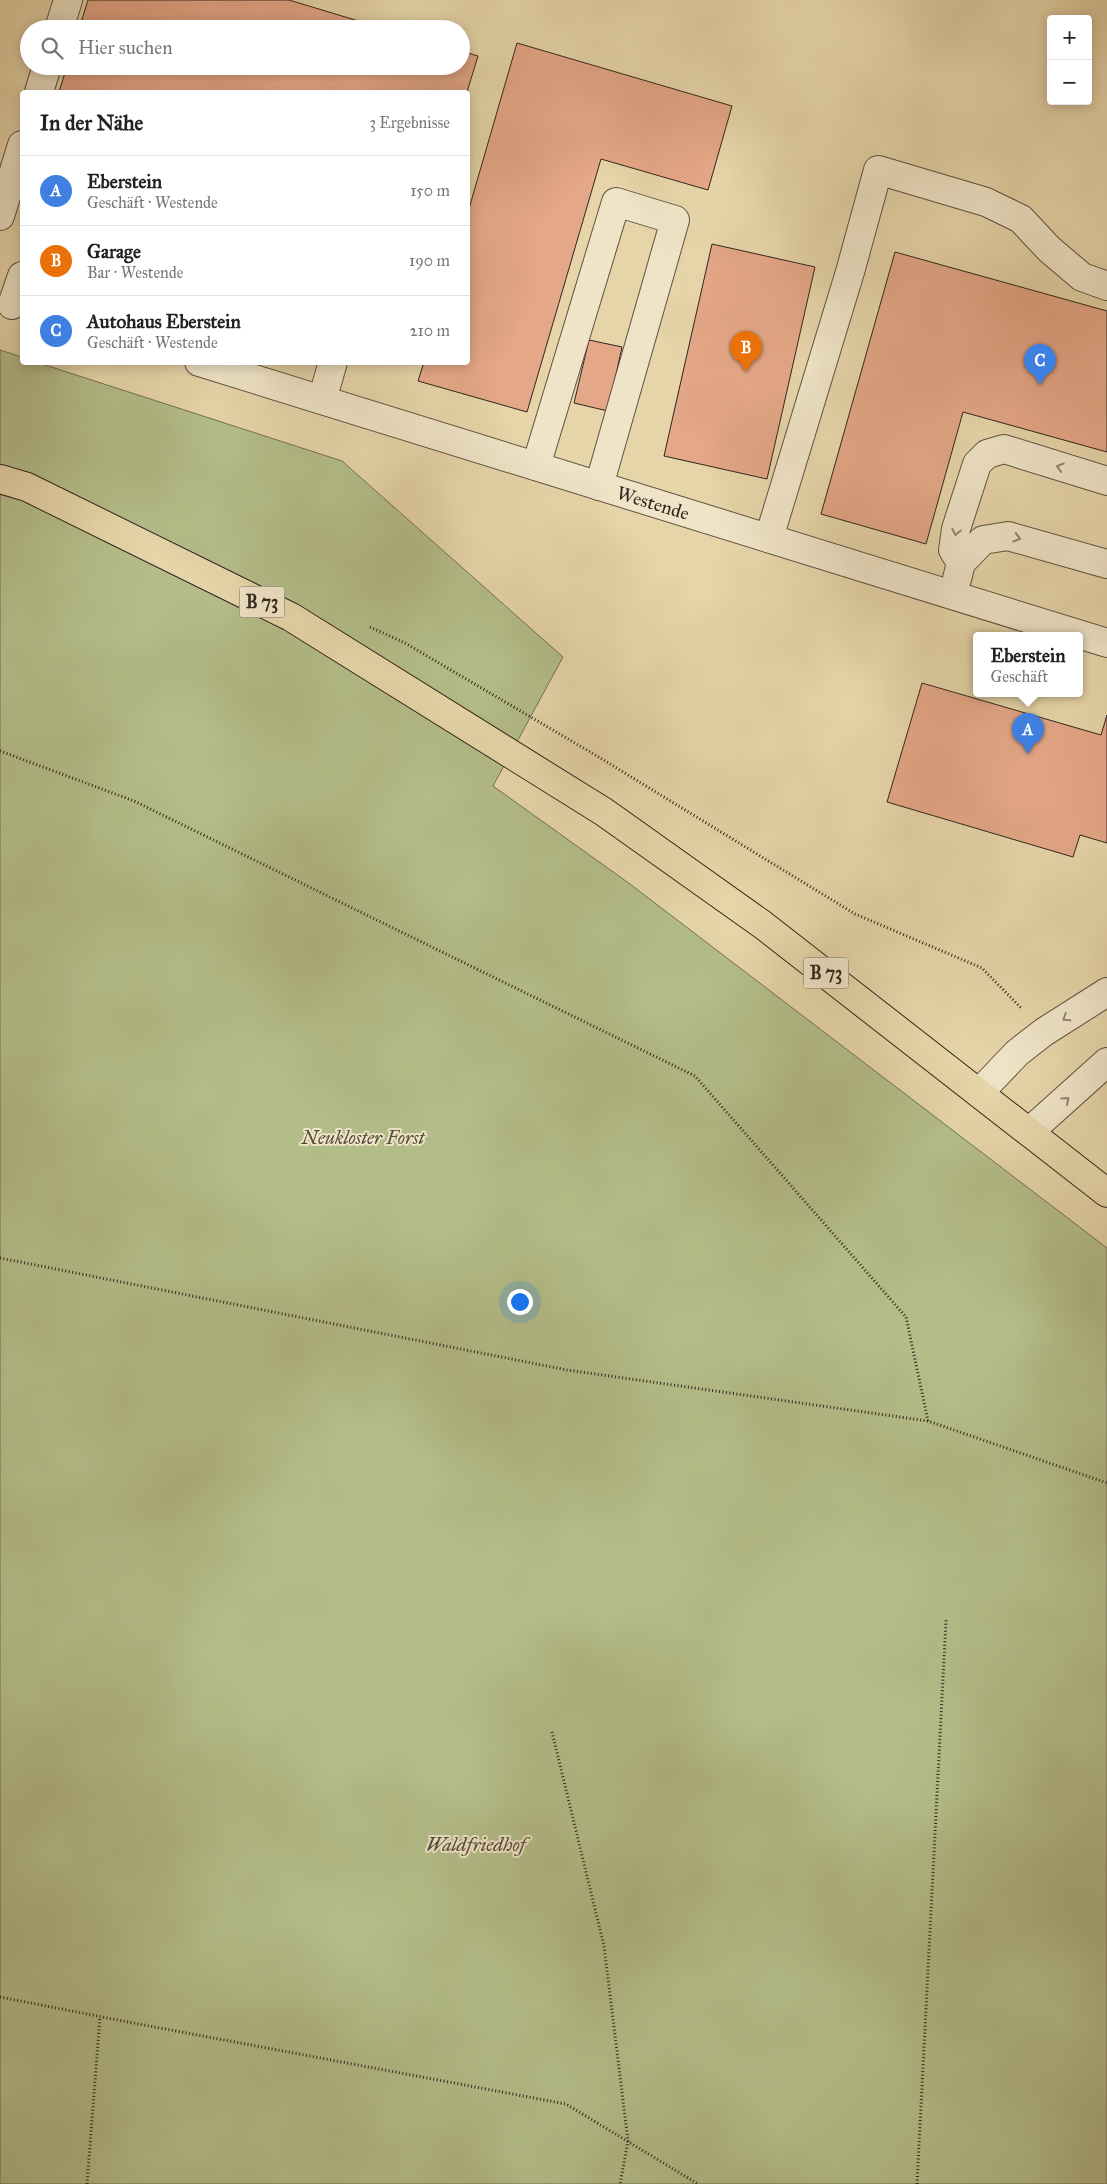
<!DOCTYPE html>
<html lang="de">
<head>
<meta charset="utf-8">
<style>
	:root { --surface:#fff; --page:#f6f6f6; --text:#222; --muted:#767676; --line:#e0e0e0; --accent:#1a73e8 }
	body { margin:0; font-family:"IM FELL Great Primer",serif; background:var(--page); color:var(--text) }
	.controls { position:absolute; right:15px; top:15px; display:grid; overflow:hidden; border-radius:5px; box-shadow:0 2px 12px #0003 }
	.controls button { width:45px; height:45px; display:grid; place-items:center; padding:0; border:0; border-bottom:1px solid var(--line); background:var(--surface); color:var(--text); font:25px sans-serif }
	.you { position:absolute; left:519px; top:1301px; width:18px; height:18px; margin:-12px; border:4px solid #fff; border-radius:50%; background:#1a73e8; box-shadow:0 0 0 8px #1a73e833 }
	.badge { display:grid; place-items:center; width:32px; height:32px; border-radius:50%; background:var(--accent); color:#fff; font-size:16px; font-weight:700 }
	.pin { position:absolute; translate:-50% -41px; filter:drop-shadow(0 1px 2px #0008) }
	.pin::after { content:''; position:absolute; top:26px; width:18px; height:15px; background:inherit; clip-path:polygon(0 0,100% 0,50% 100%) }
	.popup { position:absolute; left:973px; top:632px; width:110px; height:65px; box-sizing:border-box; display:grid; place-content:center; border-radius:5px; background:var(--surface); filter:drop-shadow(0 1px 4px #0005); font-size:16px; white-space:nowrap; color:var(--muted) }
	.popup b { font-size:19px; color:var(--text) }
	.popup::after { content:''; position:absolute; left:50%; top:100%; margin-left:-10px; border:10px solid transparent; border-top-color:var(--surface) }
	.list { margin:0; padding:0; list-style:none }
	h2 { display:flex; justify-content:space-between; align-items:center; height:65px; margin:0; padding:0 20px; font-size:21px }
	h2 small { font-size:16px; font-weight:400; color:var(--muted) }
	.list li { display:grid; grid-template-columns:32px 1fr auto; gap:15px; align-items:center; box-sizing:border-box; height:70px; padding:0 20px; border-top:1px solid var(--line) }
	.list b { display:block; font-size:19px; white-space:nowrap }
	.list p { margin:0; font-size:16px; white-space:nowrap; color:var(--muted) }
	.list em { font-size:16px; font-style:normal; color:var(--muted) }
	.icon { flex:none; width:28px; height:28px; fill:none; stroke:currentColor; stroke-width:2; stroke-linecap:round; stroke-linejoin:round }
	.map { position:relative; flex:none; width:1107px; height:2184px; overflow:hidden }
	.search { position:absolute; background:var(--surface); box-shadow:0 2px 12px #0003; left:20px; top:20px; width:450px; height:55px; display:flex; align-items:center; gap:12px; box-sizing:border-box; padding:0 18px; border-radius:28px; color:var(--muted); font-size:19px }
	.panel { position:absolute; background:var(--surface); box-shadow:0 2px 12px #0003; left:20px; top:90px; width:450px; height:275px; border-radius:5px }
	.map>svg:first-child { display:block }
	.green { fill:#b3bd89; stroke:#727054 }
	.building { fill:#e4a787; stroke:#32241e }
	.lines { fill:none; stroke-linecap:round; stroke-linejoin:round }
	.minor-casing { stroke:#5f5041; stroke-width:30 }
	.major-casing { stroke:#32241e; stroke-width:30 }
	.path { stroke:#32241e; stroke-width:3; stroke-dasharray:1 2.5; stroke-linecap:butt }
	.minor { stroke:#efe4c7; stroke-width:28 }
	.major { stroke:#e6d5a9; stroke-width:28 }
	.oneway { stroke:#908472 }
	.labels { text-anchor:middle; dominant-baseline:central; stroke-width:4; stroke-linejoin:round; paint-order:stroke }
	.shield { fill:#efe4c7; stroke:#6b5e51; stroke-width:1 }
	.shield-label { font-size:18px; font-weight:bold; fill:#32241e }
	.street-label { font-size:19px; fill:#32241e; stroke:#efe4c7 }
	.park-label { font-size:19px; font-style:italic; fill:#524a39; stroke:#efe4c7 }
</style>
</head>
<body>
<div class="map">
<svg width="1107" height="2184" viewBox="0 0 1107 2184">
	<rect width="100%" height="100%" fill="#e6d5a9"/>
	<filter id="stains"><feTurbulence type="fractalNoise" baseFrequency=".004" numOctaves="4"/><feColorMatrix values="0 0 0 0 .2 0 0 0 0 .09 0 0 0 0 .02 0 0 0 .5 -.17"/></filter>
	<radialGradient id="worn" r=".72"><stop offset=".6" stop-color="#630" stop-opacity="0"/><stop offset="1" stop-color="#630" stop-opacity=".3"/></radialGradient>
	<!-- green -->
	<path class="green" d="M0,350L22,357V362L39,363L342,461L563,657L493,786L630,884L1107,1248V2184H0Z"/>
	<!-- building -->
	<g class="building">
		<path d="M88,0H289L385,29H79Z"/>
		<path d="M517,43L732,106L708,190L601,159L527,412L418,381L424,362H468V212Z"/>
		<path d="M461,51L478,56L467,92H59L67,66H461Z"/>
		<path d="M712,244L815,267L767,479L664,456Z"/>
		<path d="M895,252L1107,311V452L963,412L926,544L821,514Z"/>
		<path d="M589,340L622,347L608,411L574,403Z"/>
		<path d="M922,683L1101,735L1107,715V843L1080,835L1073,857L887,802Z"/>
	</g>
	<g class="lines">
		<!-- minor casing -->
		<g class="minor-casing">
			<g id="minor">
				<path d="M59,29L68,0"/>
				<path d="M39,92L47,66"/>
				<path d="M0,216L22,145"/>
				<path d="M12,305L22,276"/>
				<path d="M199,362L1107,643"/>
				<path d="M322,400L333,362"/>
				<path d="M536,466L616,202L675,220L599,486"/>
				<path d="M769,538L850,272L878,170L986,202L1021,219L1049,249L1082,277L1107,286"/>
				<path d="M961,563L953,550L956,529L977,464L987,454L1004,449L1107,481"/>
				<path d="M957,579L961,563L983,540L1008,536L1107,564"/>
				<path d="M979,1093L1017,1053L1044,1032L1107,992"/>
				<path d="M1029,1132L1107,1062"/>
			</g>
		</g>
		<!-- major casing -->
		<g class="major-casing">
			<path id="major" d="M0,479L27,487L291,617L604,812L763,925L1107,1193"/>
		</g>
		<!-- path -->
		<g class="path">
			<path d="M370,627L405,643L597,756L855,914L982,968L1022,1009"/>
			<path d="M0,751L134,801L695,1076L906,1317L928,1421"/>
			<path d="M0,1258L567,1370L928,1421L1107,1483"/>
			<path d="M552,1732L604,1946L628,2141L620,2184"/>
			<path d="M0,1997L128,2022L566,2104L698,2184"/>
			<path d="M87,2184L100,2017"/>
			<path d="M917,2184L946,1620"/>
		</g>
		<!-- minor -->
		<use href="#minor" class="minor"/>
		<!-- major -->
		<use href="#major" class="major"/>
	</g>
	<!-- one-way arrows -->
	<defs><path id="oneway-chevron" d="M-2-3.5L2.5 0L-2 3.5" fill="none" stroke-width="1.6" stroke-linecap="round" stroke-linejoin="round" transform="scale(1.25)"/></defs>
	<g class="oneway">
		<use href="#oneway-chevron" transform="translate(1060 467) rotate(-163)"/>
		<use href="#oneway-chevron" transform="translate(956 532) rotate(102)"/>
		<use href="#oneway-chevron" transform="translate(1017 538) rotate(16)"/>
		<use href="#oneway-chevron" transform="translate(1066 1018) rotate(147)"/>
		<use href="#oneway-chevron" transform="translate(1066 1100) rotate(-42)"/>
	</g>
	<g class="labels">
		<!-- shield labels -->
		<g class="shield">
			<rect x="239.5" y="586.5" width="45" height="31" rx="4"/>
			<rect x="803.5" y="957.5" width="45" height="31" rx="4"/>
		</g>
		<g class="shield-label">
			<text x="262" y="602">B 73</text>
			<text x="826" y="973">B 73</text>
		</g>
		<!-- street labels -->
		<g class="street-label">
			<text transform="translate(653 503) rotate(17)">Westende</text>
		</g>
		<!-- park labels -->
		<g class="park-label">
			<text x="363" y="1137">Neukloster Forst</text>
			<text x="476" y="1844">Waldfriedhof</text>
		</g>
	</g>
	<rect width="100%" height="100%" filter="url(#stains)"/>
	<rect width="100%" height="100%" fill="url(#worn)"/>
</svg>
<div class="controls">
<button>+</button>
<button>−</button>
</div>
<div class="you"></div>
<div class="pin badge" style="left:1028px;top:754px;background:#3f7fe0">A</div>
<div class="popup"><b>Eberstein</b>Geschäft</div>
<div class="pin badge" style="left:746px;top:372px;background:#e8710a">B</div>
<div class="pin badge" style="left:1040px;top:385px;background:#3f7fe0">C</div>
<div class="search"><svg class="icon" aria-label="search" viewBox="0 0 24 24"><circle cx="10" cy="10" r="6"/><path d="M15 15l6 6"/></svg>Hier suchen</div>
<section class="panel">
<h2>In der Nähe<small>3 Ergebnisse</small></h2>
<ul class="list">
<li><span class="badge" style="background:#3f7fe0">A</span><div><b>Eberstein</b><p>Geschäft · Westende</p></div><em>150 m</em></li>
<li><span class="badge" style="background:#e8710a">B</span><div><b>Garage</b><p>Bar · Westende</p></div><em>190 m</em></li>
<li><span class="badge" style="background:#3f7fe0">C</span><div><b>Autohaus Eberstein</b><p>Geschäft · Westende</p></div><em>210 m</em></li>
</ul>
</section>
</div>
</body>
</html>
